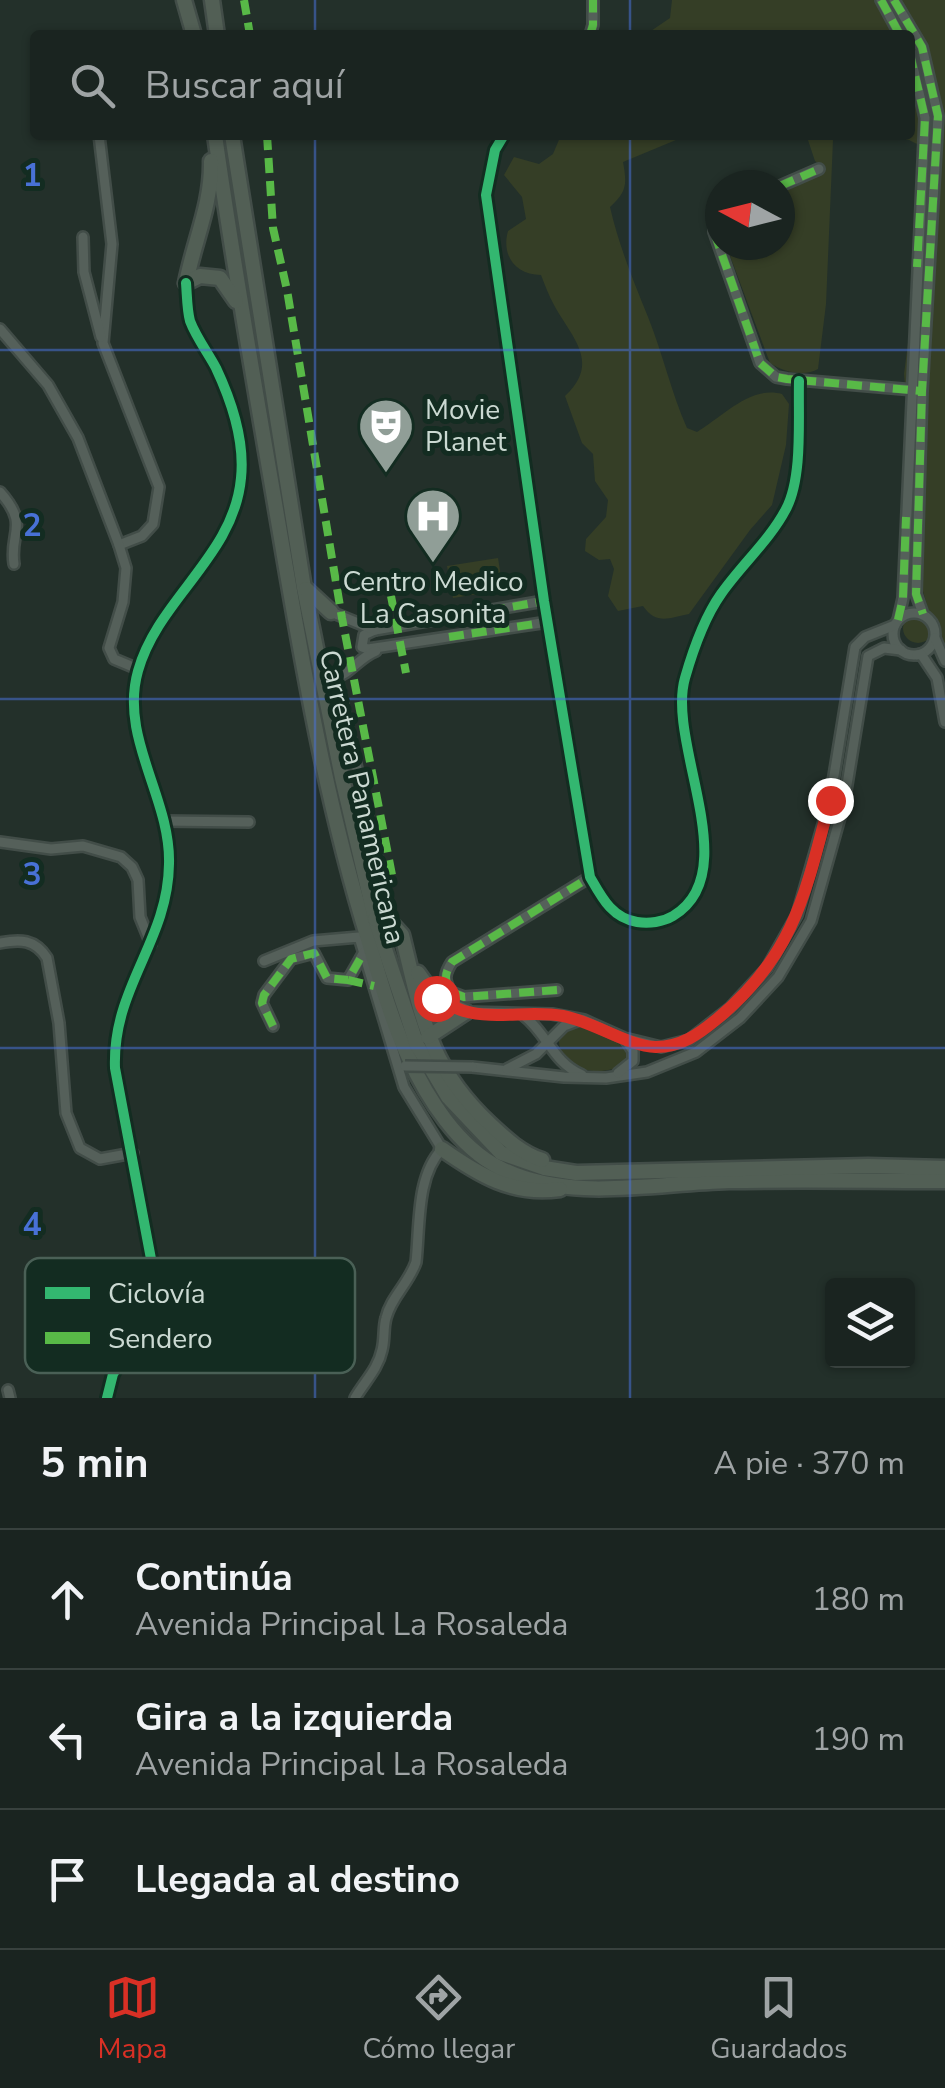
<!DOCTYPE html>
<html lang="es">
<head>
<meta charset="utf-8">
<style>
	:root { --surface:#1a2420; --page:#27302d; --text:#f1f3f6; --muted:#9fa4a5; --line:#38413e; --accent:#d93025 }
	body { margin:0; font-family:"Nunito Sans",sans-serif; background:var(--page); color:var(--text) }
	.controls { position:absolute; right:30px; bottom:30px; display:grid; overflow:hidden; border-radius:10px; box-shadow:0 2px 8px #0004 }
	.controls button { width:90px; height:90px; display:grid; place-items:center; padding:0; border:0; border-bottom:2px solid var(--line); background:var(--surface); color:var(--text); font:50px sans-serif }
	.compass { position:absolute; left:705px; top:170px; width:90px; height:90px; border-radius:50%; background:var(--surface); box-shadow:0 2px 8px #0004; rotate:277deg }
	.stop { position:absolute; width:30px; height:30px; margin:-22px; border:8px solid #d93025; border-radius:50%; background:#fff }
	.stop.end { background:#d93025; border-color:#fff; box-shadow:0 2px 10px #0008 }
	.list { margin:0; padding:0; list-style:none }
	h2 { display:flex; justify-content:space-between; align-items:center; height:130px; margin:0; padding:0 40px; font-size:42px }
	h2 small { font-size:32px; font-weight:400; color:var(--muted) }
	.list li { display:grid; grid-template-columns:65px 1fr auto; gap:30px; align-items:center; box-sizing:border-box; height:140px; padding:0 40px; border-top:2px solid var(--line) }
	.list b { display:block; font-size:38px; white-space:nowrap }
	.list p { margin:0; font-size:32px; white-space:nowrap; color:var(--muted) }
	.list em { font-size:32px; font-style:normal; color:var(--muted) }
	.icon { flex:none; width:55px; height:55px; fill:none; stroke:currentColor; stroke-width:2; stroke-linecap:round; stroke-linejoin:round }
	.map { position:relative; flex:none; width:945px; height:1398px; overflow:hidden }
	.search { position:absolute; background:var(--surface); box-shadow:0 2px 8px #0004; left:30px; right:30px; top:30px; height:110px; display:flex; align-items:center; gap:25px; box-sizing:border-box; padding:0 35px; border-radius:10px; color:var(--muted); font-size:38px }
	.sheet { height:550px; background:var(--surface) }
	nav { display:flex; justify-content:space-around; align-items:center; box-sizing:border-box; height:140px; border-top:2px solid var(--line); background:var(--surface); font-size:28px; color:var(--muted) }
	nav a { display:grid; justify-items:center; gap:5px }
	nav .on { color:var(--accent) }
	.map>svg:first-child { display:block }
	.green { fill:#353e26 }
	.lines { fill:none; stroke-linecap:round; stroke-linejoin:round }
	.street-casing { stroke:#424d48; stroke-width:14 }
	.primary-casing { stroke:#424d48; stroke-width:19 }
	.street { stroke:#55605a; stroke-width:9 }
	.primary { stroke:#525f55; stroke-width:14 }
	.street-bridge-casing { stroke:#424d48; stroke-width:14; stroke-linecap:butt }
	.street-bridge { stroke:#55605a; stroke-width:9 }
	.quiet { stroke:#58b947; stroke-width:8; stroke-dasharray:15 8; stroke-linecap:butt }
	.cycleway-casing { stroke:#132c21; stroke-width:16 }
	.cycleway { stroke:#33b770; stroke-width:10 }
	.route { stroke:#d93025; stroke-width:12 }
	.grid { fill:none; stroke:#4871d6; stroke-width:2.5; stroke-opacity:0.55 }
	.labels { text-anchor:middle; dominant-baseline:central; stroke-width:10; stroke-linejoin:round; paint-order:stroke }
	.poi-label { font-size:28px; fill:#cbd9d2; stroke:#132c21; text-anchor:start }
	.street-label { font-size:28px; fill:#cbd9d2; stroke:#132c21 }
	.key { fill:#132c21; stroke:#4a6056; stroke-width:2.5 }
	.key-label { font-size:28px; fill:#cbd9d2 }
	.grid-label { font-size:32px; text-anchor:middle; font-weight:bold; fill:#4871d6; stroke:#132c21; stroke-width:10; stroke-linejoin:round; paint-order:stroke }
</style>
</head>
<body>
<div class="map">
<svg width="945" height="1398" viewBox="0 0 945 1398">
	<rect width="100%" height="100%" fill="#23302a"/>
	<!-- green -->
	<g class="green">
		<path d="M672,0H945V667L913,557L916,398L905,385L904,374L912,311L919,145L909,140L867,135H910V35H645L670,18Z"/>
		<path d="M561,135H688L623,162C627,184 627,192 610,207C619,246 633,280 648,317C663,354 671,392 687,428L697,432C722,417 751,385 782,394L789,404L786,445L772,505L750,530L689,614C669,618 656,625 643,606L618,611L608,596L614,569L610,559L599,560L585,551L586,539L606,517L608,500L595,481L593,454L582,443L565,396C601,362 572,338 554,305C549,296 545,285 541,275C516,275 501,256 508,231L526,219L522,197L504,175L514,157L539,164L553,154Z"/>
		<path d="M822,136L833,140L826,304L818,369C805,377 783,372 770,363L726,245H780V194L819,174L821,166L815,161L808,140Z"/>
		<path d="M498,558L503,590L453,598L447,566Z"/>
		<circle cx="918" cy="628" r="15"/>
		<path d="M575,1027C594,1028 629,1041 628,1062C604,1079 556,1073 559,1036Z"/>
	</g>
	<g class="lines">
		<!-- street casing -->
		<g class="street-casing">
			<g id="street">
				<path d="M881,0L900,35"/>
				<path d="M894,0L922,47L938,116L922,391L916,594L923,614"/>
				<path d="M590,35L593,25V0"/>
				<path d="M99,135L112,244L103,343L159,487L153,524L142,536L119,545"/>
				<path d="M504,135L495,150L486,195L544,601L590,877C602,898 612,918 637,922C649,924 663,922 673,916C746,873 666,743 685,678C693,650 704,618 721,594C741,565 770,540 786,509C803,477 798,418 799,381"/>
				<path d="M780,186L819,169"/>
				<path d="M720,213L714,219V232L760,363L776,377L787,379L914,390"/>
				<path d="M83,237L84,272L101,337"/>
				<path d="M0,329L48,385L78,438L119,545L126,568L123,602L109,648L114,659L138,669"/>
				<path d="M0,492C30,526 9,532 14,564"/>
				<path d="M544,601L375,630L364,635L362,647L368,649L548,622"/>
				<path d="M331,612L375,630"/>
				<circle cx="914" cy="634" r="21"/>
				<path d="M898,620L903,598L925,118L910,54"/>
				<path d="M935,638L945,661"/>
				<path d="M917,655L921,654L937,678L945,722"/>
				<path d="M337,678L391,923"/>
				<path d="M332,679C351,674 358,658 376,651"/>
				<path d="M163,821L249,822"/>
				<path d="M0,842L51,849L83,846L121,857L132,867L138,880L140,917L151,944"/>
				<path d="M0,943C20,939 35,939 47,958L59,1023L66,1113L80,1148L100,1159L133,1153"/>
				<path d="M264,961L313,941L359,937L404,1087L442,1149C416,1176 420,1226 416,1262C409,1283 391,1297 386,1318C383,1328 385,1339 382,1350C378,1369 365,1381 355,1398"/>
				<path d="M557,990L464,997L451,992C444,980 444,974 452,962L590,877"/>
				<path d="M466,1012L552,1014L584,1020L624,1038L661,1047L689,1040L730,1008L767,968L797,915L830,800L855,647L865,637L895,625"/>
				<path d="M523,1015C548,1034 552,1062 582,1075"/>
				<path d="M273,1026L262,1003L264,995L291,959L314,953L327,978L348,980L364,952"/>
				<path d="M472,1067L564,1077L606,1078L647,1072L696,1052L740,1018L778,977L811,921L844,803L868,656L884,648L901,650"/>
				<path d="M507,1069L536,1054L564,1026L580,1020"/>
				<path d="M618,1073L633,1061V1051L625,1039"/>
				<path d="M8,1390L10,1398"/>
				<path d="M107,1398L113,1374L149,1317L155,1280L115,1068C112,987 168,942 169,864C171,798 119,738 138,671C158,599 234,556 241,478C245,440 232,402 216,368C208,353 196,337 190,321C187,310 187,295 186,283"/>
			</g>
		</g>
		<!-- primary casing -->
		<g class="primary-casing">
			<g id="primary">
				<path d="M184,0L194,35"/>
				<path d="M212,0L217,35"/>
				<path d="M215,135C235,278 261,420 285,562C307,690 330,816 368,939C380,979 391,1019 408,1056C427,1098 458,1147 500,1168C569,1203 654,1183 729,1181C801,1180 873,1181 945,1181"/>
				<path d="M232,135L304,588L342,778L375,919L417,1045L448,1097L501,1153L544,1168L576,1173L868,1166L945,1168"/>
				<path d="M186,283C194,241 212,204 211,161"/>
				<path d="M186,283L200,276L220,278L236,301"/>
				<path d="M306,589L331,612"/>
				<path d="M375,919L391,923L402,935C422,1015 427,1065 490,1124C506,1139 521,1153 542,1160"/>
				<path d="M418,973L436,998L466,1012"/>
				<path d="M428,1037L466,1012"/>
				<path d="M442,1149C479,1175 513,1196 560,1189"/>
			</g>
		</g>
		<!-- street -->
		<use href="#street" class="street"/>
		<!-- primary -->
		<use href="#primary" class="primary"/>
		<!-- street-bridge casing -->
		<g class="street-bridge-casing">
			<path id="street-bridge" d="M405,1066L472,1067"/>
		</g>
		<!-- street-bridge -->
		<use href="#street-bridge" class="street-bridge"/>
		<!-- quiet -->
		<g class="quiet">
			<path d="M244,0L250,35"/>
			<path d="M881,0L900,35"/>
			<path d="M894,0L922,47L938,116L922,391L916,594L923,614"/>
			<path d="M590,35L593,25V0"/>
			<path d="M910,54L925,118L917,267"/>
			<path d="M267,135L273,228L287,290L342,618L392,875"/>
			<path d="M780,186L819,169"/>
			<path d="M720,213L714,219V232L760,363L776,377L787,379L922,391"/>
			<path d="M391,596L406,673"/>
			<path d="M445,619L544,601"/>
			<path d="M898,620L903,598L906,517"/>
			<path d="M449,637L548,622"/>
			<path d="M348,980L374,986"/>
			<path d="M557,990L464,997L451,992C444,980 444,974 452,962L590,877"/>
			<path d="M273,1026L262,1003L264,995L291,959L314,953L327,978L348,980L364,952"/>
		</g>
		<!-- cycleway casing -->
		<g class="cycleway-casing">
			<g id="cycleway">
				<path d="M504,135L495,150L486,195L544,601L590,877C602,898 612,918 637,922C649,924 663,922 673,916C746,873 666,743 685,678C693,650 704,618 721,594C741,565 770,540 786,509C803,477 798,418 799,381"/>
				<path d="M107,1398L113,1374L149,1317L155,1280L115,1068C112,987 168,942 169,864C171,798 119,738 138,671C158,599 234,556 241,478C245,440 232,402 216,368C208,353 196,337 190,321C187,310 187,295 186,283"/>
			</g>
		</g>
		<!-- cycleway -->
		<use href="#cycleway" class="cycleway"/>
	</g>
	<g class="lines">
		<!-- route -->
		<path class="route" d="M436,998C445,1002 454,1008 464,1011C495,1020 531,1010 563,1016C595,1022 627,1046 656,1047C681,1047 699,1034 717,1019C794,956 806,892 830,800"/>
	</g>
	<!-- grid -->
	<path class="grid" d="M315,0V35M630,0V35M315,135V1398M630,135V1398M0,350H945M0,699H945M0,1048H945"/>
	<!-- icons -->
	<defs>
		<g id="theatre-pin" transform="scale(2.875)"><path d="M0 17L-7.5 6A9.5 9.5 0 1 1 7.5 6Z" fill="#909e97" stroke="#132c21"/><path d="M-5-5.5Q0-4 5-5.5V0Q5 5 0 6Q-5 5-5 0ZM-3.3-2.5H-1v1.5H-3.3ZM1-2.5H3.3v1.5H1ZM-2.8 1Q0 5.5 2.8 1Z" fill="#fff"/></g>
		<g id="hospital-pin" transform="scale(2.875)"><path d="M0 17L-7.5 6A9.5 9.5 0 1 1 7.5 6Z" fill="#909e97" stroke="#132c21"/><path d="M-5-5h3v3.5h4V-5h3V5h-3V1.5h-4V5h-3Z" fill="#fff"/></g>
	</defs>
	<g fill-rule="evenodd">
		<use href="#theatre-pin" x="386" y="426"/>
		<use href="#hospital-pin" x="433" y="516"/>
	</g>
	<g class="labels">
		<!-- poi labels -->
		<g class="poi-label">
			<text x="425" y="410">Movie<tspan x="425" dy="32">Planet</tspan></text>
			<text x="433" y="582" text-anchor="middle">Centro Medico<tspan x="433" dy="32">La Casonita</tspan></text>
		</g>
		<!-- street labels -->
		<g class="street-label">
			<text transform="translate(362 797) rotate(77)">Carretera Panamericana</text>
		</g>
	</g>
	<!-- legend -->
	<rect x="25" y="1258" width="330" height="115" rx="15" class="key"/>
	<rect x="45" y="1287" width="45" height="12" fill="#33b770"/>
	<rect x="45" y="1332" width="45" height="12" fill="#58b947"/>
	<g class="key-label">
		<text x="108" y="1303">Ciclovía</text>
		<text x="108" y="1348">Sendero</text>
	</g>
	<g class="grid-label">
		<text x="32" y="186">1</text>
		<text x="32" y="536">2</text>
		<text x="32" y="885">3</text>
		<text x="32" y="1235">4</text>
	</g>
</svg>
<div class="controls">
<button><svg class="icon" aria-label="layers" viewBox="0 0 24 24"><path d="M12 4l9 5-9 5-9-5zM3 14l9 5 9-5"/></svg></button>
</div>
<svg class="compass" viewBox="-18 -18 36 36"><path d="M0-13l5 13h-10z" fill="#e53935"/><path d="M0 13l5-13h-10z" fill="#9fa4a5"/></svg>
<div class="stop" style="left:436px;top:998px"></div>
<div class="stop end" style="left:830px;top:800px"></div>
<div class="search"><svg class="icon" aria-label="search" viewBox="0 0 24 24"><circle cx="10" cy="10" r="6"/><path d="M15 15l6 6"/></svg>Buscar aquí</div>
</div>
<section class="sheet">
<h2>5 min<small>A pie · 370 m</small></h2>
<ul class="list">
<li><svg class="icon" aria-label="ahead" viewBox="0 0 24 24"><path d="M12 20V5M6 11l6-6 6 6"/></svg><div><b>Continúa</b><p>Avenida Principal La Rosaleda</p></div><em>180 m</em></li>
<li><svg class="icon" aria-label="left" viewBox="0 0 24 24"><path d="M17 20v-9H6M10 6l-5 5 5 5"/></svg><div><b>Gira a la izquierda</b><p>Avenida Principal La Rosaleda</p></div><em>190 m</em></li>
<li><svg class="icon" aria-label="arrive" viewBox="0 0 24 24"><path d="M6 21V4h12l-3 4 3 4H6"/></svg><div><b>Llegada al destino</b></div></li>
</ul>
</section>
<nav>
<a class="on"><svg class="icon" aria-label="map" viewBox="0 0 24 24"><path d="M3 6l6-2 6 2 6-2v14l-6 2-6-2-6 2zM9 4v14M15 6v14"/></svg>Mapa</a>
<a><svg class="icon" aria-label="directions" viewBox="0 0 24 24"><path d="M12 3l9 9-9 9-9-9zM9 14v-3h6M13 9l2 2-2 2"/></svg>Cómo llegar</a>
<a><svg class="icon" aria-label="saved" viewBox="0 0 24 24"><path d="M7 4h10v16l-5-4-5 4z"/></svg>Guardados</a>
</nav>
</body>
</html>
